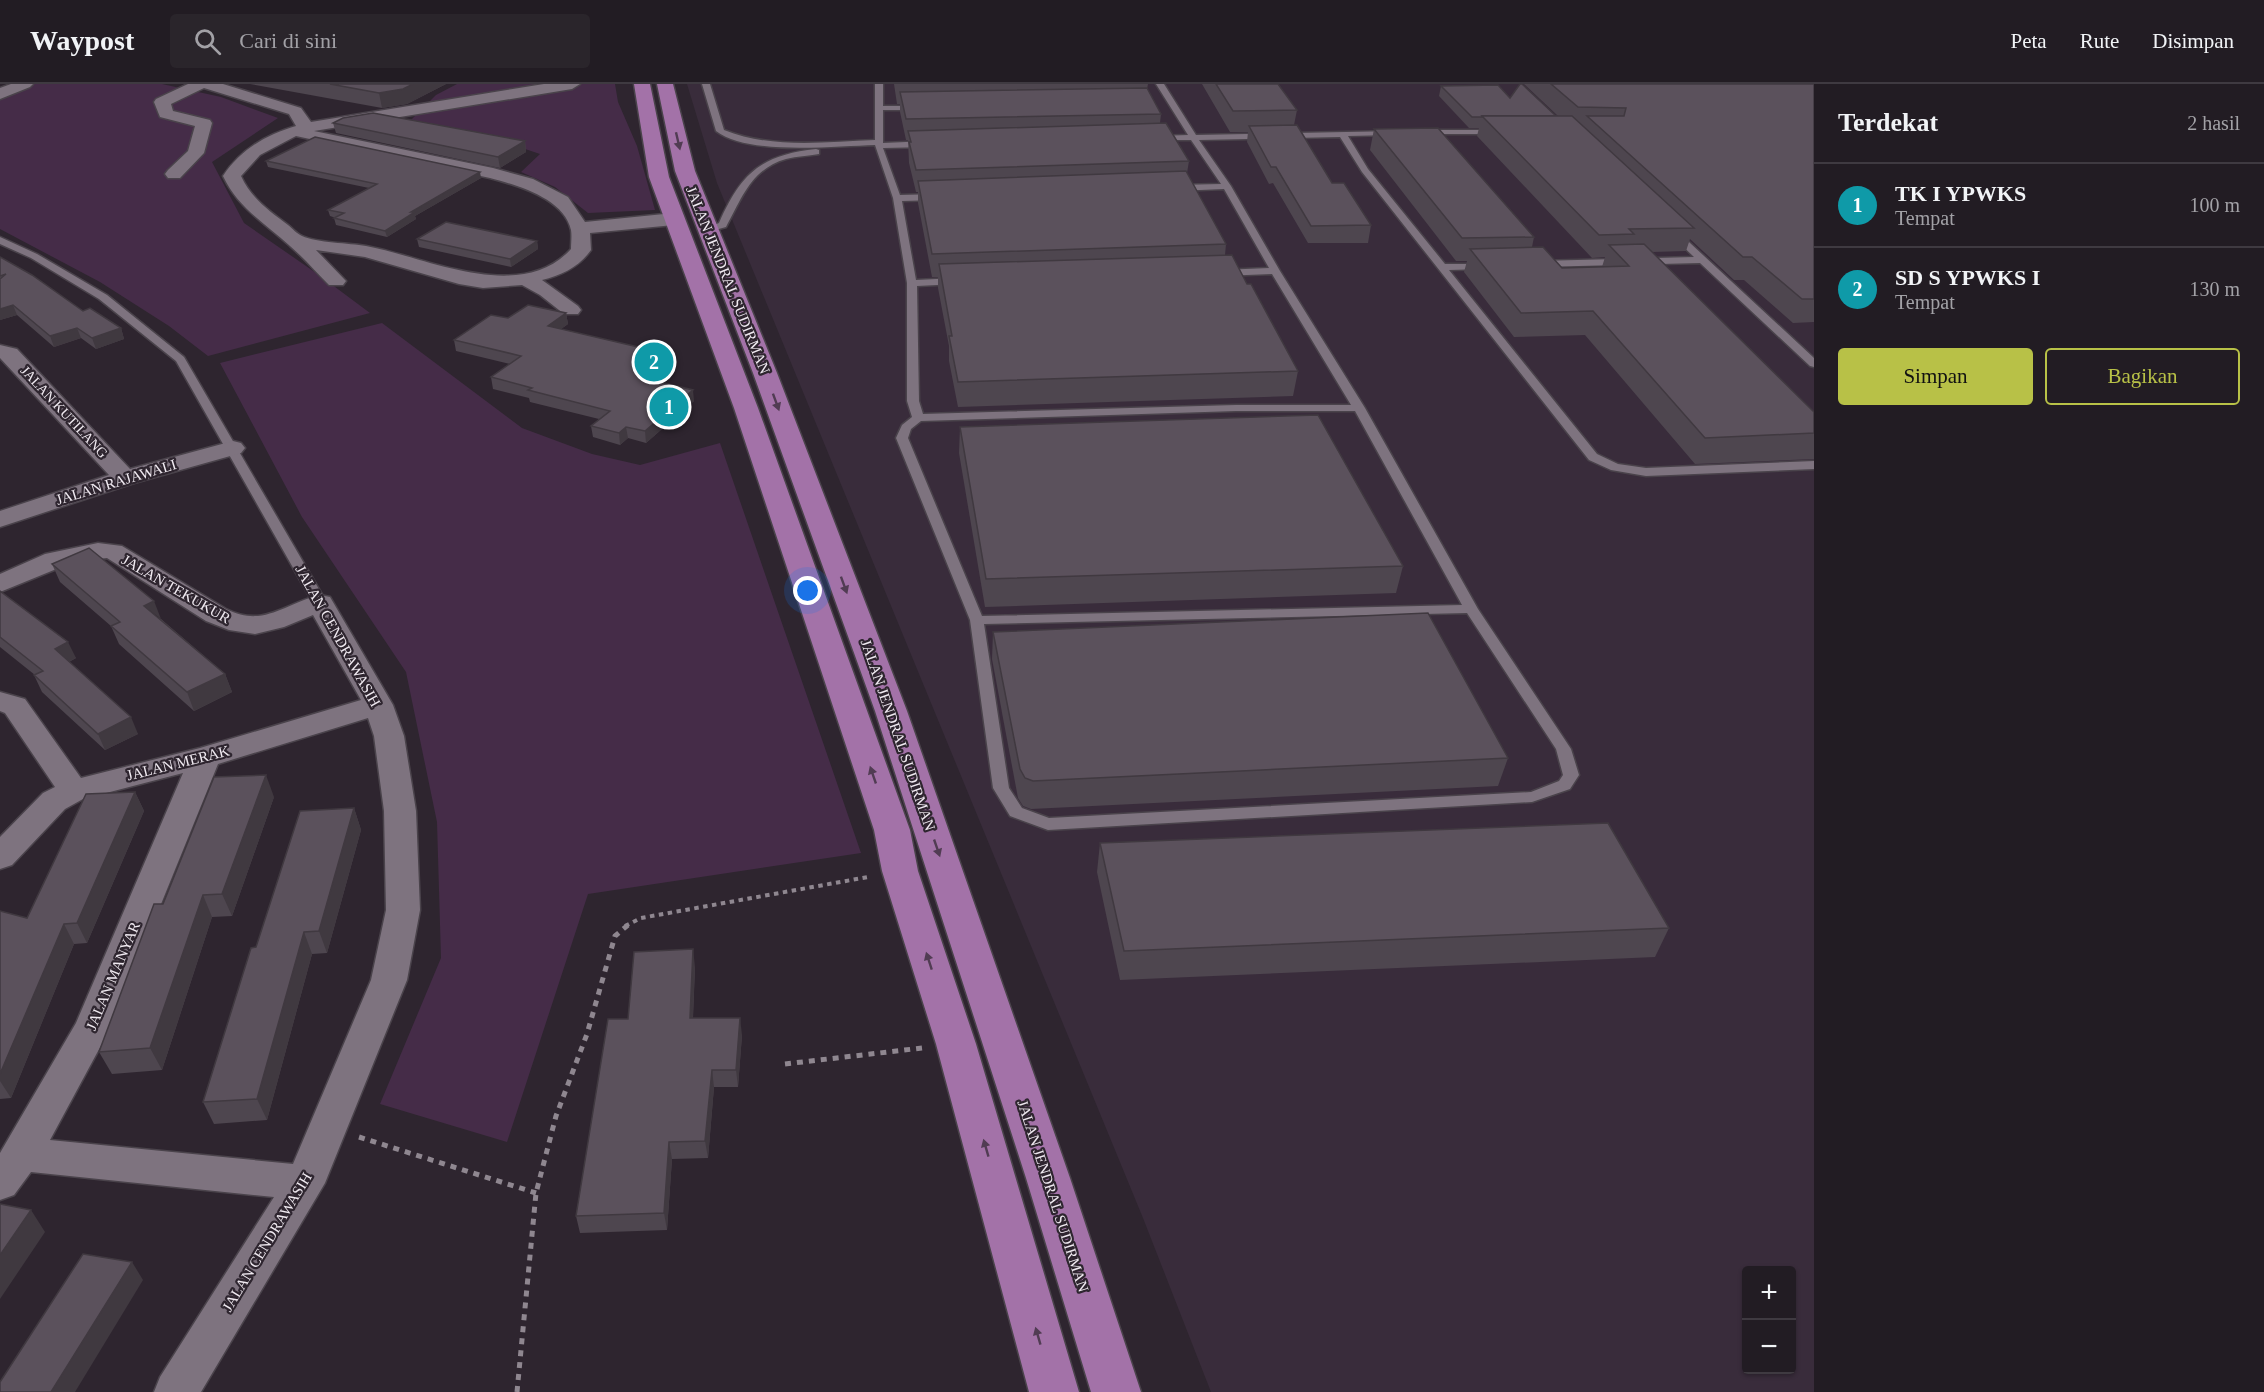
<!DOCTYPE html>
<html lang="id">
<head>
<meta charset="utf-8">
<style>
	:root { --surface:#221c23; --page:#2a252b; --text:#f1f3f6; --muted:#a2a1a6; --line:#3f3a41; --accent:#b8c147 }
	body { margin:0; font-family:Georgia,serif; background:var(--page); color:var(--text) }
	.controls { position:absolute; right:18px; bottom:18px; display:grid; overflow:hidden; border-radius:6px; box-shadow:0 2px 4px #0004 }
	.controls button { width:54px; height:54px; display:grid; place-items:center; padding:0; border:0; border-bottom:2px solid var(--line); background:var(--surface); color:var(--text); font:30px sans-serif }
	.you { position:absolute; left:808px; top:507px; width:21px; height:21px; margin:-15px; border:4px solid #fff; border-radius:50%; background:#1a73e8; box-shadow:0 0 0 9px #1a73e833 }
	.badge { display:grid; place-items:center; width:39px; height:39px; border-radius:50%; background:var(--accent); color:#fff; font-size:20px; font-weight:700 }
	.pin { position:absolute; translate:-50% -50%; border:3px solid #fff; box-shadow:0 2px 6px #0006 }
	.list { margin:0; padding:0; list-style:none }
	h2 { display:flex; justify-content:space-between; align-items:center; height:78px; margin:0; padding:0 24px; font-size:26px }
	h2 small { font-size:20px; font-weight:400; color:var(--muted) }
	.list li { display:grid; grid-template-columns:39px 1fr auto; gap:18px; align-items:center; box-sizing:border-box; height:84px; padding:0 24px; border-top:2px solid var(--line) }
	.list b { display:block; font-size:22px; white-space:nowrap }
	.list p { margin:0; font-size:20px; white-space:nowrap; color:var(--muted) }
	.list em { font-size:20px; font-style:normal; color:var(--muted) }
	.actions { display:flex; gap:12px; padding:18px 24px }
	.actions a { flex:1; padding:14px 0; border:2px solid var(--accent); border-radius:6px; text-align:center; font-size:21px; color:var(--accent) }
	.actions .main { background:var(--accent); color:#111 }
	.icon { flex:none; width:33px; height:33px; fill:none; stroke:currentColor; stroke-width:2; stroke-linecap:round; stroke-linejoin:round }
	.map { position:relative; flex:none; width:1814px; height:1308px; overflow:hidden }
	header { display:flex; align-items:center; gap:36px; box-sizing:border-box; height:84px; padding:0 30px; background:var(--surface); border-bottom:2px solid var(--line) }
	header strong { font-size:28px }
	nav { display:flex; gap:33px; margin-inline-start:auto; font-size:21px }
	.search { width:420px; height:54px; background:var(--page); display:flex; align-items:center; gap:15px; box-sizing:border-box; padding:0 21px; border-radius:6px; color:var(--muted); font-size:22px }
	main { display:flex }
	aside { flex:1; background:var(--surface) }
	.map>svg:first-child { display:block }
	.built { fill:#392c3b; fill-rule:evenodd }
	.green { fill:#452c48 }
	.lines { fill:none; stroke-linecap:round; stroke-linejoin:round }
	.service-casing { stroke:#4a434b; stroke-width:3 }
	.minor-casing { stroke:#4a434b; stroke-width:3 }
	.trunk-casing { stroke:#4a434b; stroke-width:3 }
	.path-far1 { stroke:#8f8790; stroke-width:4; stroke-dasharray:4.5 4.5; stroke-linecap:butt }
	.path { stroke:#8f8790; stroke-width:5; stroke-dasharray:6 6; stroke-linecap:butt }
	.service { fill:#7e737f; fill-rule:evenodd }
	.minor { fill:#7e737f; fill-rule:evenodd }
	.trunk { fill:#a372a8; fill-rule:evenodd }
	.wall { fill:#4e464f }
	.shaded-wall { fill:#403940 }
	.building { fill:#5b515c; stroke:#403940; stroke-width:1.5 }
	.oneway { fill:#513c53 }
	.labels { text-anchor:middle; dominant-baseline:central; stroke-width:4.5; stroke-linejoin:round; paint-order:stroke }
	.far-street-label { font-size:14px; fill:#f0eaf1; stroke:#2e252f }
	.street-label { font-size:15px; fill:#f0eaf1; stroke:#2e252f }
</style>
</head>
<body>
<header>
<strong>Waypost</strong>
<div class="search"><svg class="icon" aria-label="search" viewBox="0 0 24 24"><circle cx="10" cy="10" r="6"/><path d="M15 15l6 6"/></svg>Cari di sini</div>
<nav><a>Peta</a><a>Rute</a><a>Disimpan</a></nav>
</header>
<main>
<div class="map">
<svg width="1814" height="1308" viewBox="0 0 1814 1308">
	<rect width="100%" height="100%" fill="#2e252f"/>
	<!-- built -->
	<path class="built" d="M687,0H1814V1308H1211L1143,1134L717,99ZM1746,1186H1792V1286H1746Z"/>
	<!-- green -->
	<g class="green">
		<path d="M32,0H162L221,13L278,34L212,78L244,139L319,191L370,229L208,272L169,242L100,198L0,145V12Z"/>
		<path d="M457,0H615L618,18L637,62L655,126L588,129L555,103L521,88L540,70L483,51L409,38L436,11Z"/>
		<path d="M382,239L522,344L592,370L640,381L720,359L861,769L588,810L507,1058L380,1020L441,874L437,738L406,588L302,433L220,279Z"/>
	</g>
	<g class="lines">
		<!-- service casing -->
		<g class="service-casing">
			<g id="service">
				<path d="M702,0H710L724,46C771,65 825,58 875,56V0H883V22H919L923,24L919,26H883V59L929,57L933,60L929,63L883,64L900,111L939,110L943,113L939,116L902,117L916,196L957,194L962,197L957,200L917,202L919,317L923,330L1236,321H1351L1272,190L1221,192L1216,189L1221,186L1269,184L1224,105L1176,107L1172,104L1176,101L1221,100L1191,56H1157L1153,54L1157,52L1188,51L1156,0H1164L1196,51L1396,47L1397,49L1393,51L1348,52L1368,85L1445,180H1487V184L1484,185L1449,186L1597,370L1618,380L1646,384L1814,377V385L1646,392L1611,386L1589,376L1362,88L1340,53L1199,56L1231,102L1280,187L1365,324L1478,525L1571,665L1579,691L1570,705L1532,718L1048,746L1010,732L993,704L970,536L896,354L902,341L912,333L907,317V199L893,114L875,61C834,62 749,72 716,47ZM1236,327H1355L1462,521L982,532L908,354L911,345L921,337ZM1467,529L1556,665L1563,691L1559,697L1531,708L1049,734L1022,724L1009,704L984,540Z"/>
				<path d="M1423,46H1498L1502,48L1498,50H1420L1419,48Z"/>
				<path d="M816,65L819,66V70C808,72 797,72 786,75C751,85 742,114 726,143L704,149V145L719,139C741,89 761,71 816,65Z"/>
				<path d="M1670,146H1676L1814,274V283L1810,282L1700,179L1538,183L1533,180L1538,177L1694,173L1670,150Z"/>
				<path d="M0,153L37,170L107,211L184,273L327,519L325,522H315L313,519L176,277L99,215L31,174L0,160Z"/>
			</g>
		</g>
		<!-- minor casing -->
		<g class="minor-casing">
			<g id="minor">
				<path d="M11,0H33L30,3L0,15V4Z"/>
				<path d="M188,0H223L301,24L311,38L544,0H580L572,5L314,47L493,84L533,95L568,113L585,138L674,129L681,131L683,135L681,139L674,141L590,149L591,166C579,183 562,191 542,196L578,222L581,226L578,230H564L540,211L522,201L483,204L459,200L365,173L316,166L346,197L343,201H329C316,188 304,174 290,162C265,139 238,124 223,92C241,65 266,51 296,42L289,30L204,4L171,20L173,27L210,36L212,39L204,69L180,94H168L165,90L168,86L188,67L195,42L160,33L154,18L156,15ZM296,52L490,94C516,101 564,114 571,146C572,152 571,159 571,165C520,221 426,173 366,162C349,159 317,159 302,152C297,150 292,144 288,141C269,127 251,114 241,92L260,71Z"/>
				<path d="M0,261L17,265L130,385L233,357L241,359L245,364L241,369L134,399L0,443V427L109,391L0,274Z"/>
				<path d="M98,459L122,462L226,525C264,544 283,520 320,511L330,513L393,621L404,652L416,727L420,826L407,896L325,1099L201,1308H154L160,1293L274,1113L31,1088L14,1111L0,1116V1069L76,939L183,689L83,715L65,725L12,781L0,785V753L43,709L55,703L5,629L0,627V608L25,615L81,694L200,664L361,616L313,531L284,543L255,550L229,546L206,537L107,474L76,477L0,508V490L45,470ZM368,634L374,652L384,727L386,826L371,896L293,1080L50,1056L111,943L218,680Z"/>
			</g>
		</g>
		<!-- trunk casing -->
		<g class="trunk-casing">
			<g id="trunk">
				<path d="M634,0H650L669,93L758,324L910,746L918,787L976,960L1079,1308H1029L936,960L882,787L874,746L734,324L649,93Z"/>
				<path d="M657,0H673L695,87L777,289L907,627L1070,1094L1141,1308H1091L1026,1094L875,627L753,289L675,87Z"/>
			</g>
		</g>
		<!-- path-far1 -->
		<path class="path-far1" d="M625,842L641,834L868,793"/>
		<!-- path -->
		<g class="path">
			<path d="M785,980L922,964"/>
			<path d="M359,1053L536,1109"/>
			<path d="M517,1308L536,1109L556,1032L587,950L615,852L628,841"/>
		</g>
		<!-- service -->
		<use href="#service" class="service"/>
		<!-- minor -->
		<use href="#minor" class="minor"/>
		<!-- trunk -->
		<use href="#trunk" class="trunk"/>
	</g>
	<!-- wall -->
	<g class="wall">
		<path d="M250,0H446L407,20L382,24Z"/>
		<path d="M894,0H1148L1147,5L1161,30L1160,39L1189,77L1187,89L1226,160L1225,171L1247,200L1298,287L1293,312L958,323L949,277V262L938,204V193H932L918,119V108H916L909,79L908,56H906L900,28V20H897Z"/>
		<path d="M1202,0H1278L1297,26L1294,41L1332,99L1371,141L1368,159H1308L1273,99L1269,100L1247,58L1248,48H1230Z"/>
		<path d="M1524,0H1814V238L1793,239L1744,196H1734L1690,155L1686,167L1652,168L1814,328V375L1695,380L1585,251L1514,253L1464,188L1467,177H1456L1370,66L1374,45L1534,153L1532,163L1562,184L1602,183L1605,173L1592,174L1477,52L1479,44H1469L1439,12L1441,2L1510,14L1558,32Z"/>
		<path d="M333,39L525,57L526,68L500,84L336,49Z"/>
		<path d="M266,77L481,94L415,132L416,135L387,153L336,141L334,134H336L330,132L328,126L369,104L268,83Z"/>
		<path d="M417,155L537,157L538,165L511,183L419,163Z"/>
		<path d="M0,173L83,227L121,244L124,255L96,265L81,254L54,263L17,231L0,236Z"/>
		<path d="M566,229L568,240L561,245L669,281L651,296L694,317L646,359L628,354L620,361L593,353L591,342L599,335L530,318L529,314L493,305L491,293L510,280L456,267L454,256L508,234Z"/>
		<path d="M960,343L1403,482L1396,509L985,523L959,369Z"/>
		<path d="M52,480L161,535L225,590L232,608L194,627L119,560L111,542L60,498Z"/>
		<path d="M0,507L76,574L69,578L138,650L105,666L42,608L34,591H35L0,563Z"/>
		<path d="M993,548L1508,674L1498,702L1031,725L1023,722L1018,714L992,575Z"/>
		<path d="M135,708L144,727L87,859L74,860L11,1014L0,1015V827L27,834Z"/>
		<path d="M274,713L232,832L212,833L162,986L112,990L99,968L163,820Z"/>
		<path d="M354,724L361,746L327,869L312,870L267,1036L214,1040L203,1018L256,863Z"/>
		<path d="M1100,759L1669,844L1655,873L1120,896L1097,788Z"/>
		<path d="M695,883L693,934L742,951L738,1003H714L708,1074L672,1075L667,1146L580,1149L576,1132L628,935Z"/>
	</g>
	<!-- shaded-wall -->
	<g class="shaded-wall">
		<path d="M413,0H446L407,20L382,24L379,9Z"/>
		<path d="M525,57L526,68L500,84L498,73Z"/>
		<path d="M480,88L481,94L415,132L416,135L387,153L385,147L411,128Z"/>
		<path d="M537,157L538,165L511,183L510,175Z"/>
		<path d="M13,221L17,231L0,236V225Z"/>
		<path d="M566,229L568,240L550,253L548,242Z"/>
		<path d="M77,244L81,254L54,263L50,252Z"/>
		<path d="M121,244L124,255L96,265L92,254Z"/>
		<path d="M668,270L669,281L640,305L639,293Z"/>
		<path d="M693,306L694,317L646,359L645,347Z"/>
		<path d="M626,343L628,354L620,361L619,349Z"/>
		<path d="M154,517L161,535L144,522Z"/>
		<path d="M68,558L76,574L62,581L55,565Z"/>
		<path d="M225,590L232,608L194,627L187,608Z"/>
		<path d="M131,633L138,650L105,666L98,650Z"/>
		<path d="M266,691L274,713L232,832L222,810Z"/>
		<path d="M135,708L144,727L87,859L77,839Z"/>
		<path d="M354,724L361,746L327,869L319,847Z"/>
		<path d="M203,811L212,833L162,986L150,964Z"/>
		<path d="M64,840L74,860L11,1014L0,997V990Z"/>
		<path d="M304,848L312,870L267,1036L257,1015Z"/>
		<path d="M693,865L695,883L692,952L690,934Z"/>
		<path d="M740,934L742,951L738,1003L736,986Z"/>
		<path d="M712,986L714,1003L708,1074L705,1057Z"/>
		<path d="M669,1058L672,1075L667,1146L664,1129Z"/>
		<path d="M31,1126L45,1148L0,1215V1171Z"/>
		<path d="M132,1178L143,1196L75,1308H51Z"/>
	</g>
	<!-- building -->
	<g class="building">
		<path d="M330,0H413L403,5L379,9Z"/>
		<path d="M1216,0H1278L1297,26L1233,27Z"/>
		<path d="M1520,0H1522L1556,32H1482V33H1472L1441,2L1498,1L1510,14Z"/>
		<path d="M1551,0H1814V215H1802L1752,173H1743L1587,32H1624L1626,24L1578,23Z"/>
		<path d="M1147,4L1161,30L906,35L900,8Z"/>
		<path d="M373,29L525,57L498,73L333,39L343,34Z"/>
		<path d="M1482,32H1572L1694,144L1629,145L1634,150L1599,151Z"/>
		<path d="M1166,39L1189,77L916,86L909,58H911L908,47Z"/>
		<path d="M1297,41L1332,99H1344L1371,141L1311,142L1276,83H1271L1249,42Z"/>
		<path d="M1438,44L1534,153L1462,154L1374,45Z"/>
		<path d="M315,53L480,88L411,128H415L385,147L334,134L344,129L328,126L377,100L266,77Z"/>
		<path d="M1186,87L1226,160L932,170L918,97Z"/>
		<path d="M446,138L537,157L510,175L417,155Z"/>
		<path d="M1644,160L1814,328V349L1705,354L1593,227L1521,229L1470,165L1543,163L1562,184L1629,182L1609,161Z"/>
		<path d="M1232,171L1247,200H1251L1298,287L958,298L949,252H952L939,180Z"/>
		<path d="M0,173L32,191L83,227L90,224L121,244L92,254L77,244L50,252L13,221L0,225V195L6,190L0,192Z"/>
		<path d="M528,221L566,229L548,242L668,270L639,293L693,306L645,347L626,343L619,349L591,342L610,327L528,306L532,304L491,293L521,272L454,256L491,231L508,234Z"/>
		<path d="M1318,331L1403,482L986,495L960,343Z"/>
		<path d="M89,464L154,517L144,522L225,590L187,608L111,542L120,538L52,480Z"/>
		<path d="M0,507L68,558L55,565L131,633L98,650L34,591L43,587L0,553Z"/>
		<path d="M1428,529L1508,674L1033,697L1025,694L1020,685L993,548Z"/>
		<path d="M266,691L222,810L203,811L150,964L99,968L154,820H163L214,693Z"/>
		<path d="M135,708L77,839L64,840L0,990V827L27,834L86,710Z"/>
		<path d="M354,724L319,847L304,848L257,1015L203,1018L251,864L256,863L300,727Z"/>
		<path d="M1608,739L1669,844L1124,867L1100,759Z"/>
		<path d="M693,865L690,934H740L736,986H712L705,1057L669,1058L664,1129L576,1132L608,935H628L634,868Z"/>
		<path d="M0,1120L31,1126L0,1171Z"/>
		<path d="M83,1170L132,1178L51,1308H0V1298Z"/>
	</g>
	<!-- one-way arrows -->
	<defs><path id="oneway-solid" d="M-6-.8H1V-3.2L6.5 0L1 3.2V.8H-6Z" transform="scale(1.5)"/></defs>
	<g class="oneway">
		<use href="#oneway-solid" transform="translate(678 57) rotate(77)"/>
		<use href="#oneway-solid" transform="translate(776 318) rotate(70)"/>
		<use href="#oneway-solid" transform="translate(844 501) rotate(70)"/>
		<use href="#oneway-solid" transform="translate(873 691) rotate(-109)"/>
		<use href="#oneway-solid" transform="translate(937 764) rotate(71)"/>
		<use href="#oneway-solid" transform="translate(929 877) rotate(-108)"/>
		<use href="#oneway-solid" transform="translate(986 1064) rotate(-106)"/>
		<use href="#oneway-solid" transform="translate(1038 1252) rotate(-106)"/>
	</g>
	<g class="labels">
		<!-- far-street labels -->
		<g class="far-street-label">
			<text transform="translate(64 328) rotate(47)">JALAN KUTILANG</text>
		</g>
		<!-- street labels -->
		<g class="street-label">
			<text transform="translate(728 196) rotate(68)">JALAN JENDRAL SUDIRMAN</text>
			<text transform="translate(116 398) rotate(-17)">JALAN RAJAWALI</text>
			<text transform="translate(176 505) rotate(30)">JALAN TEKUKUR</text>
			<text transform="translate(338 552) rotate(61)">JALAN CENDRAWASIH</text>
			<text transform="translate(898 651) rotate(71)">JALAN JENDRAL SUDIRMAN</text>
			<text transform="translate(178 679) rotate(-14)">JALAN MERAK</text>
			<text transform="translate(113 892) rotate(-67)">JALAN MANYAR</text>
			<text transform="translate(1053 1112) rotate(72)">JALAN JENDRAL SUDIRMAN</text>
			<text transform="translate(267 1158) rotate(-59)">JALAN CENDRAWASIH</text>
		</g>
	</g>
</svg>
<div class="controls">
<button>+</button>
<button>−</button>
</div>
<div class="you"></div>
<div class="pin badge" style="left:669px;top:323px;background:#0f9aa8">1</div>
<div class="pin badge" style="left:654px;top:278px;background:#0f9aa8">2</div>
</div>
<aside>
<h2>Terdekat<small>2 hasil</small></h2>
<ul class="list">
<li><span class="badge" style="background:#0f9aa8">1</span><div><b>TK I YPWKS</b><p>Tempat</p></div><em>100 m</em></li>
<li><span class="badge" style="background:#0f9aa8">2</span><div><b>SD S YPWKS I</b><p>Tempat</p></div><em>130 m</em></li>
</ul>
<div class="actions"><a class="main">Simpan</a><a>Bagikan</a></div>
</aside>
</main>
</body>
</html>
